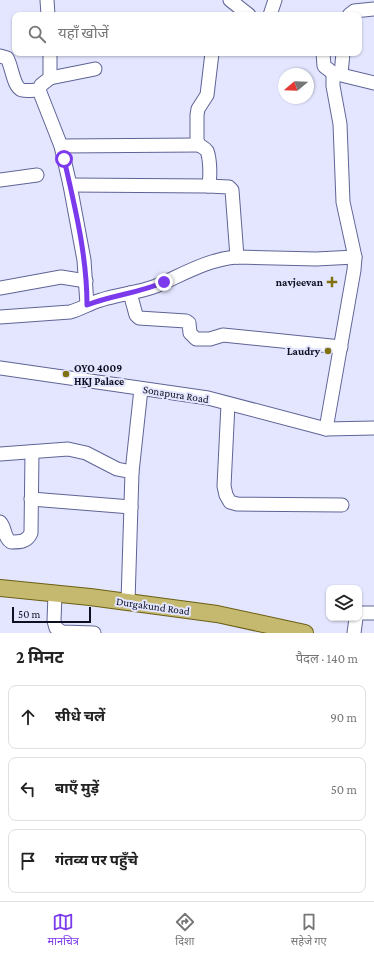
<!DOCTYPE html>
<html lang="hi">
<head>
<meta charset="utf-8">
<style>
	:root { --surface:#fff; --page:#f2f2f2; --text:#222; --muted:#767676; --line:#e0e0e0; --accent:#7c3aed }
	body { margin:0; font-family:"Crimson Pro","Noto Sans Devanagari",serif; background:var(--page); color:var(--text) }
	.controls { position:absolute; right:12px; bottom:12px; display:grid; overflow:hidden; border-radius:8px; box-shadow:0 1px 3px #0004 }
	.controls button { width:36px; height:36px; display:grid; place-items:center; padding:0; border:0; border-bottom:1px solid var(--line); background:var(--surface); color:var(--text); font:20px sans-serif }
	.compass { position:absolute; left:278px; top:68px; width:36px; height:36px; border-radius:50%; background:var(--surface); box-shadow:0 1px 3px #0004; rotate:251deg }
	.scale { position:absolute; left:12px; bottom:10px; width:79px; box-sizing:border-box; padding-left:4px; border:2px solid #0d0f22; border-top:0; font-size:11px; line-height:14px; white-space:nowrap; color:#0d0f22; -webkit-text-stroke:3px #e3e6fe; paint-order:stroke }
	.stop { position:absolute; width:12px; height:12px; margin:-9px; border:3px solid #7c3aed; border-radius:50%; background:#fff }
	.stop.end { background:#7c3aed; border-color:#fff; box-shadow:0 1px 4px #0008 }
	.list { margin:0; padding:0; list-style:none }
	h2 { display:flex; justify-content:space-between; align-items:center; height:52px; margin:0; padding:0 16px; font-size:17px }
	h2 small { font-size:13px; font-weight:400; color:var(--muted) }
	.list li { display:grid; grid-template-columns:26px 1fr auto; gap:12px; align-items:center; box-sizing:border-box; height:64px; margin:0 8px 8px; padding:0 8px; border:1px solid var(--line); border-radius:8px }
	.list b { display:block; font-size:15px; white-space:nowrap }
	.list em { font-size:13px; font-style:normal; color:var(--muted) }
	.icon { flex:none; width:22px; height:22px; fill:none; stroke:currentColor; stroke-width:2; stroke-linecap:round; stroke-linejoin:round }
	.map { position:relative; flex:none; width:374px; height:633px; overflow:hidden }
	.search { position:absolute; background:var(--surface); box-shadow:0 1px 3px #0004; left:12px; right:12px; top:12px; height:44px; display:flex; align-items:center; gap:10px; box-sizing:border-box; padding:0 14px; border-radius:8px; color:var(--muted); font-size:15px }
	.sheet { height:268px; background:var(--surface) }
	nav { display:flex; justify-content:space-around; align-items:center; box-sizing:border-box; height:56px; border-top:1px solid var(--line); background:var(--surface); font-size:11px; color:var(--muted) }
	nav a { display:grid; justify-items:center; gap:2px }
	nav .on { color:var(--accent) }
	.map>svg:first-child { display:block }
	.lines { fill:none; stroke-linecap:round; stroke-linejoin:round }
	.minor-casing { stroke:#5f6496; stroke-width:15 }
	.major-casing { stroke:#6b5f14; stroke-width:18 }
	.minor { stroke:#fff; stroke-width:13 }
	.major { stroke:#c4b96e; stroke-width:16 }
	.route { stroke:#7c3aed; stroke-width:5 }
	.poi-dot { fill:#817111; stroke:#e3e6fe; stroke-width:1.5 }
	.labels { text-anchor:middle; dominant-baseline:central; stroke-width:4; stroke-linejoin:round; paint-order:stroke }
	.poi-label { font-size:11px; font-weight:bold; fill:#0d0f22; stroke:#e3e6fe; text-anchor:end }
	.street-label { font-size:11px; fill:#0d0f22; stroke:#e3e6fe }
</style>
</head>
<body>
<div class="map">
<svg width="374" height="633" viewBox="0 0 374 633">
	<rect width="100%" height="100%" fill="#e3e6fe"/>
	<g class="lines">
		<!-- minor casing -->
		<g class="minor-casing">
			<g id="minor">
				<path d="M47,0L48,15"/>
				<path d="M230,0L249,15"/>
				<path d="M270,15L275,0"/>
				<path d="M349,15L354,11L374,9"/>
				<path d="M50,53V78L41,85L39,90L61,146L70,185L84,260L87,305"/>
				<path d="M323,53L324,66L333,73L374,83"/>
				<path d="M0,56L7,58C12,66 13,87 22,90C27,91 34,90 39,90"/>
				<path d="M341,74L343,53"/>
				<path d="M50,78L95,69"/>
				<path d="M61,146L199,145"/>
				<path d="M0,180L37,175"/>
				<path d="M70,185L208,186C211,179 210,158 207,151C205,148 202,147 199,145L197,140V115L198,109L207,95L212,53"/>
				<path d="M208,186L229,187L232,190L237,257"/>
				<path d="M0,288L61,277L86,281"/>
				<path d="M130,293L136,315L139,318L186,321L189,323L190,333L196,339H210L223,335L341,347"/>
				<path d="M0,317L70,312C81,309 90,303 101,300C119,294 138,293 156,286C182,275 208,259 237,257L316,259L355,257"/>
				<path d="M0,368L208,398L326,429L374,428"/>
				<path d="M228,404L224,486L226,495L230,502L237,504L342,505"/>
				<path d="M326,429L354,270L355,257L343,202L340,124L333,86V73"/>
				<path d="M0,454L68,449L86,453L117,469L132,472"/>
				<path d="M31,499L131,507"/>
				<path d="M0,522C6,528 3,537 11,542C20,542 27,542 31,533L32,452"/>
				<path d="M55,594L54,621L56,628L62,632L94,633"/>
				<path d="M128,602L132,472L141,389"/>
				<path d="M359,613H374"/>
				<path d="M354,633L356,618"/>
			</g>
		</g>
		<!-- major casing -->
		<g class="major-casing">
			<path id="major" d="M0,588L90,597L217,614L305,633"/>
		</g>
		<!-- minor -->
		<use href="#minor" class="minor"/>
		<!-- major -->
		<use href="#major" class="major"/>
	</g>
	<g class="lines">
		<!-- route -->
		<path class="route" d="M64,159C75,207 87,256 87,305C112,295 140,293 164,282"/>
	</g>
	<!-- markers -->
	<g class="poi-dot">
		<path d="M330 276h4v4h4v4h-4v4h-4v-4h-4v-4h4z"/>
		<circle cx="328" cy="351" r="4"/>
		<circle cx="66" cy="374" r="4"/>
	</g>
	<g class="labels">
		<!-- poi labels -->
		<g class="poi-label">
			<text x="323" y="282">navjeevan</text>
			<text x="320" y="351">Laudry</text>
			<text x="74" y="368" text-anchor="start">OYO 4009<tspan x="74" dy="13">HKJ Palace</tspan></text>
		</g>
		<!-- street labels -->
		<g class="street-label">
			<text transform="translate(176 394) rotate(9)">Sonapura Road</text>
			<text transform="translate(153 606) rotate(8)">Durgakund Road</text>
		</g>
	</g>
</svg>
<div class="controls">
<button><svg class="icon" aria-label="layers" viewBox="0 0 24 24"><path d="M12 4l9 5-9 5-9-5zM3 14l9 5 9-5"/></svg></button>
</div>
<svg class="compass" viewBox="-18 -18 36 36"><path d="M0-13l5 13h-10z" fill="#e53935"/><path d="M0 13l5-13h-10z" fill="#767676"/></svg>
<div class="scale">50 m</div>
<div class="stop" style="left:64px;top:159px"></div>
<div class="stop end" style="left:164px;top:282px"></div>
<div class="search"><svg class="icon" aria-label="search" viewBox="0 0 24 24"><circle cx="10" cy="10" r="6"/><path d="M15 15l6 6"/></svg>यहाँ खोजें</div>
</div>
<section class="sheet">
<h2>2 मिनट<small>पैदल · 140 m</small></h2>
<ul class="list">
<li><svg class="icon" aria-label="ahead" viewBox="0 0 24 24"><path d="M12 20V5M6 11l6-6 6 6"/></svg><div><b>सीधे चलें</b></div><em>90 m</em></li>
<li><svg class="icon" aria-label="left" viewBox="0 0 24 24"><path d="M17 20v-9H6M10 6l-5 5 5 5"/></svg><div><b>बाएँ मुड़ें</b></div><em>50 m</em></li>
<li><svg class="icon" aria-label="arrive" viewBox="0 0 24 24"><path d="M6 21V4h12l-3 4 3 4H6"/></svg><div><b>गंतव्य पर पहुँचे</b></div></li>
</ul>
</section>
<nav>
<a class="on"><svg class="icon" aria-label="map" viewBox="0 0 24 24"><path d="M3 6l6-2 6 2 6-2v14l-6 2-6-2-6 2zM9 4v14M15 6v14"/></svg>मानचित्र</a>
<a><svg class="icon" aria-label="directions" viewBox="0 0 24 24"><path d="M12 3l9 9-9 9-9-9zM9 14v-3h6M13 9l2 2-2 2"/></svg>दिशा</a>
<a><svg class="icon" aria-label="saved" viewBox="0 0 24 24"><path d="M7 4h10v16l-5-4-5 4z"/></svg>सहेजे गए</a>
</nav>
</body>
</html>
